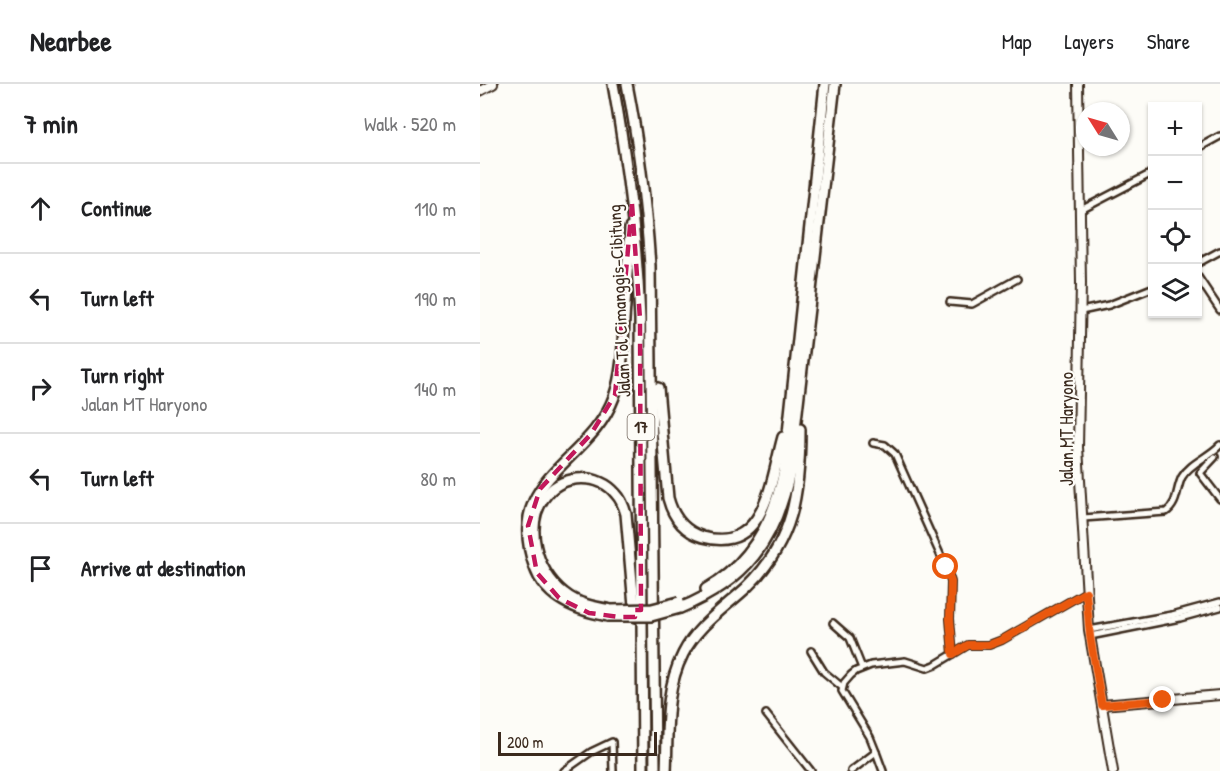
<!DOCTYPE html>
<html lang="en">
<head>
<meta charset="utf-8">
<style>
	:root { --surface:#fff; --page:#f2f2f2; --text:#202124; --muted:#757577; --line:#e0e0e0 }
	body { margin:0; font-family:"Patrick Hand",sans-serif; background:var(--page); color:var(--text) }
	.controls { position:absolute; right:18px; top:18px; display:grid; overflow:hidden; border-radius:0px; box-shadow:0 2px 4px #0004 }
	.controls button { width:54px; height:54px; display:grid; place-items:center; padding:0; border:0; border-bottom:2px solid var(--line); background:var(--surface); color:var(--text); font:30px sans-serif }
	.compass { position:absolute; left:596px; top:18px; width:54px; height:54px; border-radius:50%; background:var(--surface); box-shadow:0 2px 4px #0004; rotate:307deg }
	.scale { position:absolute; left:18px; bottom:15px; width:159px; box-sizing:border-box; padding-left:6px; border:3px solid #3b2a1e; border-top:0; font-size:16px; line-height:21px; white-space:nowrap; color:#3b2a1e; -webkit-text-stroke:4px #fdfcf7; paint-order:stroke }
	.stop { position:absolute; width:18px; height:18px; margin:-14px; border:4px solid #ea580c; border-radius:50%; background:#fff }
	.stop.end { background:#ea580c; border-color:#fff; box-shadow:0 2px 6px #0008 }
	.list { margin:0; padding:0; list-style:none }
	h2 { display:flex; justify-content:space-between; align-items:center; height:78px; margin:0; padding:0 24px; font-size:26px }
	h2 small { font-size:20px; font-weight:400; color:var(--muted) }
	.list li { display:grid; grid-template-columns:39px 1fr auto; gap:18px; align-items:center; box-sizing:border-box; height:90px; padding:0 24px; border-top:2px solid var(--line) }
	.list b { display:block; font-size:22px; white-space:nowrap }
	.list p { margin:0; font-size:20px; white-space:nowrap; color:var(--muted) }
	.list em { font-size:20px; font-style:normal; color:var(--muted) }
	.icon { flex:none; width:33px; height:33px; fill:none; stroke:currentColor; stroke-width:2; stroke-linecap:round; stroke-linejoin:round }
	.map { position:relative; flex:none; width:740px; height:687px; overflow:hidden }
	header { display:flex; align-items:center; gap:36px; box-sizing:border-box; height:84px; padding:0 30px; background:var(--surface); border-bottom:2px solid var(--line) }
	header strong { font-size:28px }
	nav { display:flex; gap:33px; margin-inline-start:auto; font-size:21px }
	main { display:flex }
	aside { flex:1; background:var(--surface) }
	.map>svg:first-child { display:block }
	.lines { fill:none; stroke-linecap:round; stroke-linejoin:round }
	.street-casing { stroke:#3b2a1e; stroke-width:10 }
	.secondary-casing { stroke:#3b2a1e; stroke-width:12 }
	.highway-casing { stroke:#3b2a1e; stroke-width:14 }
	.street { stroke:#fdfcf7; stroke-width:5 }
	.secondary { stroke:#fdfcf7; stroke-width:8 }
	.highway { stroke:#fdfcf7; stroke-width:9 }
	.highway-bridge-casing { stroke:#3b2a1e; stroke-width:14; stroke-linecap:butt }
	.highway-bridge { stroke:#fdfcf7; stroke-width:9 }
	.route { stroke:#ea580c; stroke-width:8 }
	.marked { fill:none; stroke:#c2185b; stroke-width:4.5; stroke-dasharray:12 8; stroke-linejoin:round }
	.labels { text-anchor:middle; dominant-baseline:central; stroke-width:4.5; stroke-linejoin:round; paint-order:stroke }
	.shield { fill:#fdfcf7; stroke:#75695f; stroke-width:1.5 }
	.shield-label { font-size:16px; font-weight:bold; fill:#3b2a1e }
	.street-label { font-size:18px; fill:#3b2a1e; stroke:#fdfcf7 }
</style>
</head>
<body>
<header>
<strong>Nearbee</strong>
<nav><a>Map</a><a>Layers</a><a>Share</a></nav>
</header>
<main>
<aside>
<h2>7 min<small>Walk · 520 m</small></h2>
<ul class="list">
<li><svg class="icon" aria-label="ahead" viewBox="0 0 24 24"><path d="M12 20V5M6 11l6-6 6 6"/></svg><div><b>Continue</b></div><em>110 m</em></li>
<li><svg class="icon" aria-label="left" viewBox="0 0 24 24"><path d="M17 20v-9H6M10 6l-5 5 5 5"/></svg><div><b>Turn left</b></div><em>190 m</em></li>
<li><svg class="icon" aria-label="right" viewBox="0 0 24 24"><path d="M7 20v-9h11M14 6l5 5-5 5"/></svg><div><b>Turn right</b><p>Jalan MT Haryono</p></div><em>140 m</em></li>
<li><svg class="icon" aria-label="left" viewBox="0 0 24 24"><path d="M17 20v-9H6M10 6l-5 5 5 5"/></svg><div><b>Turn left</b></div><em>80 m</em></li>
<li><svg class="icon" aria-label="arrive" viewBox="0 0 24 24"><path d="M6 21V4h12l-3 4 3 4H6"/></svg><div><b>Arrive at destination</b></div></li>
</ul>
</aside>
<div class="map">
<svg width="740" height="687" viewBox="0 0 740 687">
	<rect width="100%" height="100%" fill="#fdfcf7"/>
	<filter id="ink" filterUnits="userSpaceOnUse"><feTurbulence type="fractalNoise" baseFrequency=".0167" numOctaves="2"/><feDisplacementMap in="SourceGraphic" scale="12" xChannelSelector="R" yChannelSelector="G"/><feConvolveMatrix kernelMatrix="1 2 1 2 8 2 1 2 1" color-interpolation-filters="sRGB"/></filter>
	<g filter="url(#ink)">
		<g class="lines">
			<!-- street casing -->
			<g class="street-casing">
				<g id="street">
					<path d="M718,64L740,52"/>
					<path d="M599,127L672,89"/>
					<path d="M718,179L740,167"/>
					<path d="M718,193L740,226"/>
					<path d="M470,218L492,220L537,195"/>
					<path d="M601,227L629,221L672,204"/>
					<path d="M393,359L405,361L415,370L468,488L471,498L470,535L473,570"/>
					<path d="M735,373L720,389L740,415"/>
					<path d="M603,434L686,428C698,420 696,405 702,393C710,379 729,373 740,361"/>
					<path d="M353,539L370,554L382,584"/>
					<path d="M609,546L692,531L740,518"/>
					<path d="M610,552L700,534L740,523"/>
					<path d="M331,567L344,588L362,603"/>
					<path d="M286,630L331,687"/>
					<path d="M396,668L403,687"/>
					<path d="M84,687L111,668L132,658L133,687"/>
					<path d="M371,687L396,668L390,653L362,607L364,599L371,591L376,587L391,581L425,577L447,584L455,581L488,561H509L522,556L606,508"/>
				</g>
			</g>
			<!-- secondary casing -->
			<g class="secondary-casing">
				<g id="secondary">
					<path d="M598,0L601,199L598,363L609,546L633,687"/>
					<path d="M0,7L13,0"/>
					<path d="M622,621L740,611"/>
				</g>
			</g>
			<!-- highway casing -->
			<g class="highway-casing">
				<g id="highway">
					<path d="M133,0C147,78 157,156 160,235L163,687"/>
					<path d="M147,0C159,61 166,121 170,182L175,687"/>
					<path d="M178,304L188,414C193,433 203,447 223,453C286,470 291,395 303,353"/>
					<path d="M226,505C270,480 294,436 304,387L345,0"/>
					<path d="M200,524C266,497 295,457 310,388L355,0"/>
					<path d="M131,526C114,523 97,520 84,509C56,488 42,439 67,410C84,390 119,389 136,410C141,415 144,423 146,430L155,533"/>
					<path d="M128,532C99,527 66,515 55,484C22,393 109,381 134,313C143,288 143,261 144,236C146,205 148,175 150,144"/>
					<path d="M186,687C188,647 184,607 203,570C217,542 243,525 266,504C314,458 320,408 320,345"/>
				</g>
			</g>
			<!-- street -->
			<use href="#street" class="street"/>
			<!-- secondary -->
			<use href="#secondary" class="secondary"/>
			<!-- highway -->
			<use href="#highway" class="highway"/>
			<!-- highway-bridge casing -->
			<g class="highway-bridge-casing">
				<g id="highway-bridge">
					<path d="M131,526L172,525L199,518"/>
					<path d="M128,532H171L200,524"/>
				</g>
			</g>
			<!-- highway-bridge -->
			<use href="#highway-bridge" class="highway-bridge"/>
		</g>
	</g>
	<g class="lines" filter="url(#ink)">
		<!-- route -->
		<path class="route" d="M466,483L471,498L470,535L473,570L488,561H509L522,556L606,508L610,552L622,621L683,616"/>
	</g>
	<!-- marked area -->
	<path class="marked" d="M152,120L160,235L161,526H154L155,533H140L109,529L79,514L57,489L48,442L60,405L111,350L135,311Z"/>
	<g class="labels">
		<!-- shield labels -->
		<rect class="shield" x="147.5" y="330" width="27" height="26" rx="4.5"/>
		<g class="shield-label">
			<text x="161" y="343">17</text>
		</g>
		<!-- street labels -->
		<g class="street-label">
			<text transform="translate(139 217) rotate(-93)">Jalan Tol Cimanggis–Cibitung</text>
			<text transform="translate(586 345) rotate(-90)">Jalan MT Haryono</text>
		</g>
	</g>
</svg>
<div class="controls">
<button>+</button>
<button>−</button>
<button><svg class="icon" aria-label="locate" viewBox="0 0 24 24"><circle cx="12" cy="12" r="6"/><path d="M12 2v4M12 18v4M2 12h4M18 12h4"/></svg></button>
<button><svg class="icon" aria-label="layers" viewBox="0 0 24 24"><path d="M12 4l9 5-9 5-9-5zM3 14l9 5 9-5"/></svg></button>
</div>
<svg class="compass" viewBox="-18 -18 36 36"><path d="M0-13l5 13h-10z" fill="#e53935"/><path d="M0 13l5-13h-10z" fill="#757577"/></svg>
<div class="scale">200 m</div>
<div class="stop" style="left:466px;top:483px"></div>
<div class="stop end" style="left:683px;top:616px"></div>
</div>
</main>
</body>
</html>
